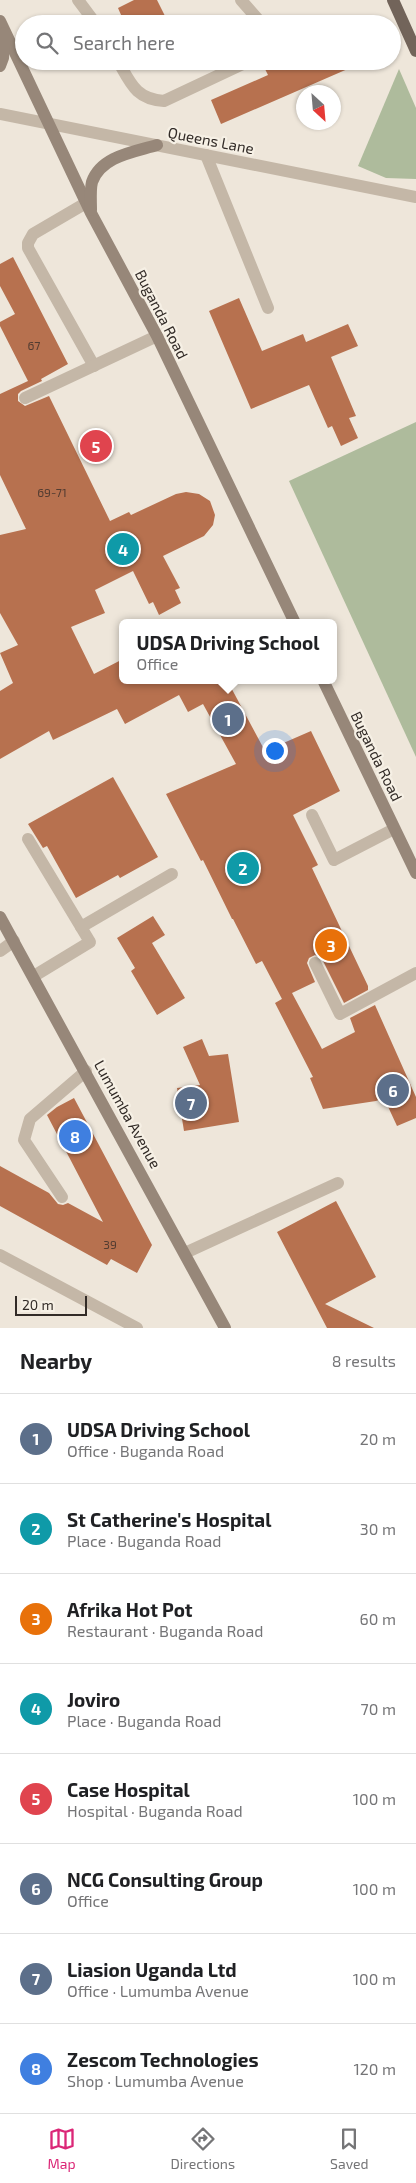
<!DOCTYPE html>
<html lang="en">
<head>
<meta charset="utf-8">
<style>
	:root { --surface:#fff; --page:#f6f6f6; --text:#202124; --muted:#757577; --line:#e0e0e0; --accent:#db2777 }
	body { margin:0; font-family:"Exo 2",sans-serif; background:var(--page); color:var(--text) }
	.compass { position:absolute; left:296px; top:85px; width:45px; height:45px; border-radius:50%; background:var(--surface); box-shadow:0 1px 4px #0004; rotate:154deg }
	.scale { position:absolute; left:15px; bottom:12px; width:72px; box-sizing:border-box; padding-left:5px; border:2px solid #322b27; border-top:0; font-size:14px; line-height:18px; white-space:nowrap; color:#322b27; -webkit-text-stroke:4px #f6f0e5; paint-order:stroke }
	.you { position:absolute; left:274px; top:750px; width:18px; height:18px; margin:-12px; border:4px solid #fff; border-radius:50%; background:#1a73e8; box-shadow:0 0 0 8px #1a73e833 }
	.badge { display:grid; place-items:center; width:32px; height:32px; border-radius:50%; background:var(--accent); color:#fff; font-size:16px; font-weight:700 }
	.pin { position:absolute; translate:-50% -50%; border:2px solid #fff; box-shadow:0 1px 5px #0006 }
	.popup { position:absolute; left:119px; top:619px; width:218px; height:65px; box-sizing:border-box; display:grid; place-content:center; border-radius:8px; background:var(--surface); filter:drop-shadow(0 1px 4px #0005); font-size:16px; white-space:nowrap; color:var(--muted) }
	.popup b { font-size:19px; color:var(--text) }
	.popup::after { content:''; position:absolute; left:50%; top:100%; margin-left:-10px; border:10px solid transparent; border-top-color:var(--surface) }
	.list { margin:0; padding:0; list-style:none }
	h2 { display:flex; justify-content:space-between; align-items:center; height:65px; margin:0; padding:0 20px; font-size:21px }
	h2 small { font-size:16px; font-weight:400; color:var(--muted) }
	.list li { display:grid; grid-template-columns:32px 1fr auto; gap:15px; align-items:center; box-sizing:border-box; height:90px; padding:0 20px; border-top:1px solid var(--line) }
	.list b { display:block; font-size:19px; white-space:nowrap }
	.list p { margin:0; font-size:16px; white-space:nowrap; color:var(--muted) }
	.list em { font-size:16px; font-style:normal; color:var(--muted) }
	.icon { flex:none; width:28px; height:28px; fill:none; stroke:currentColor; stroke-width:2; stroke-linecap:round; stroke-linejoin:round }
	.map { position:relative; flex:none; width:416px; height:1328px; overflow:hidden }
	.search { position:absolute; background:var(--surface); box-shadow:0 1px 4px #0004; left:15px; right:15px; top:15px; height:55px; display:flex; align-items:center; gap:12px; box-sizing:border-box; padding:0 18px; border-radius:28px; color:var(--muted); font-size:19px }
	.sheet { height:785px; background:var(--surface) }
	nav { display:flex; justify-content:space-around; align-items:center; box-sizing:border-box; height:70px; border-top:1px solid var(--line); background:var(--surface); font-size:14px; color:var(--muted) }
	nav a { display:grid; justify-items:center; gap:2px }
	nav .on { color:var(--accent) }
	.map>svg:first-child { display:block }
	.green { fill:#aebb9c }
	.building { fill:#b7714f }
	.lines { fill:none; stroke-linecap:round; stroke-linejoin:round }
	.service { stroke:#c4b7a7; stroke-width:12 }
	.tertiary { stroke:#c4b7a7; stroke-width:12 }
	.secondary { stroke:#978779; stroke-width:12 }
	.primary { stroke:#72645a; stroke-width:12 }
	.labels { text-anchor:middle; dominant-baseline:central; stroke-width:4.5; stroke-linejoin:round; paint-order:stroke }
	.number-label { font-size:12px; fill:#533c31 }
	.street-label { font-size:15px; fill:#322b27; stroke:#f6f0e5 }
</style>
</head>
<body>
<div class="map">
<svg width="416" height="1328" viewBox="0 0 416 1328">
	<rect width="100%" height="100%" fill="#eee6da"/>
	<!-- green -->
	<g class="green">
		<path d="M399,69L416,108V179L386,178L358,166Z"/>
		<path d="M416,422V757L289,481Z"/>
	</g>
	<!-- building -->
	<g class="building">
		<path d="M134,0H157L169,24H125L118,8Z"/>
		<path d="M279,61H366L221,124L211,100L268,75L264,67Z"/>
		<path d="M13,257L68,364L41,379L42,381L21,391L18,394V401L25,406L49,396L110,521L129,512L131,515L176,494L186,492L199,494L210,501L215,515L213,525L204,536L163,556L180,588L175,590L181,603L159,615L153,602L149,604L133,571L95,590L105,613L71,627L94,674L123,659V680H227L265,751L311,731L340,791L293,815L318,865L312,868L368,986V990L344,1003L322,959L315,955L309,958L307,963L315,982L292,993L322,1049L355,1032L350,1018L375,1005L416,1097V1118L397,1126L384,1098L376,1101L323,1109L310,1078L313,1077L275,1003L287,996L282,999L262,961L256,964L233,919H232L203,860L201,861L166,794L236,764L203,704L188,712L179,695L125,724L117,709L53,740L49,731L0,759V691L13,683L0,653L18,645L0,613V535L26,529L0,475V394L28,381L0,326V322L15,314L0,286V264Z"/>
		<path d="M239,298L262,351L303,334L306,342L348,324L358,346L331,357L356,416L349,418L358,438L341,446L332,426L328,428L309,385L251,409L209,311Z"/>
		<path d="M113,777L158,857L120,878L118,875L76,898L47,846L43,848L28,824Z"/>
		<path d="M153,916L165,935L152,943L185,998L157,1015L131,971L135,968L117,938Z"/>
		<path d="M202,1039L209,1056L228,1054L239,1122L184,1131L177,1088L200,1085L183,1047Z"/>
		<path d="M74,1098L152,1245L137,1273L111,1259L107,1265L0,1206V1166L49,1193L58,1204L63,1205L68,1203L103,1222L47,1115L57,1107Z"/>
		<path d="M336,1201L376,1277L325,1304L374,1328H327L277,1232Z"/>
	</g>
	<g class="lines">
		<!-- service -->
		<g class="service">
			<path d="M78,0L96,24"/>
			<path d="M241,0L262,24"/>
			<path d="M118,61C131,84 136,99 164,101L249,61"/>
			<path d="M206,155L268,308"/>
			<path d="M86,203L33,234L28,243V248L94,366"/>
			<path d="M25,398L157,336"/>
			<path d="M312,815L334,860L394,829"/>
			<path d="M28,839L90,942L34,976"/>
			<path d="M81,927L172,874"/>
			<path d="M0,951L14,941"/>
			<path d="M315,963L340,1014L416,973"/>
			<path d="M62,1197L24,1140L30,1119L86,1071"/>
			<path d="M185,1253L338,1183"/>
		</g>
		<!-- tertiary -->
		<g class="tertiary">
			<path d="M0,114L416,197"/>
			<path d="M0,1255L137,1328"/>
		</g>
		<!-- secondary -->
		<g class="secondary">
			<path d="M0,21L91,213L157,336L295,623"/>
			<path d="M0,66L3,58L5,33"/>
			<path d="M91,210C91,201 90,190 92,182C101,156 134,152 157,145"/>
			<path d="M323,680L416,873"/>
			<path d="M0,917L225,1328"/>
		</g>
		<!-- primary -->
		<path class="primary" d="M393,0L416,51"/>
	</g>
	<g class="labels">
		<!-- number labels -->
		<g class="number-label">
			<text x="34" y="345">67</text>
			<text x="52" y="492">69-71</text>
			<text x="110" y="1244">39</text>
		</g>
		<!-- street labels -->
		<g class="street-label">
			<text transform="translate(211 140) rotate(11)">Queens Lane</text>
			<text transform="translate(162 314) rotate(63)">Buganda Road</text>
			<text transform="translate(377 756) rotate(64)">Buganda Road</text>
			<text transform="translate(128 1114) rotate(61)">Lumumba Avenue</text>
		</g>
	</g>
</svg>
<svg class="compass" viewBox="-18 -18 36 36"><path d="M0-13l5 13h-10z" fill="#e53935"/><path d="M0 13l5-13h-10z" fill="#757577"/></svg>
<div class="scale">20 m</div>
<div class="you"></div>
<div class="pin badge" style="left:228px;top:719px;background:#5c6f8a">1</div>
<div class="popup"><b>UDSA Driving School</b>Office</div>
<div class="pin badge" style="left:243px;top:868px;background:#0f9aa8">2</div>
<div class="pin badge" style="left:331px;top:945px;background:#e8710a">3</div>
<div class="pin badge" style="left:123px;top:549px;background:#0f9aa8">4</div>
<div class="pin badge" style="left:96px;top:446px;background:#e0444e">5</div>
<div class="pin badge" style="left:393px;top:1090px;background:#5c6f8a">6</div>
<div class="pin badge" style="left:191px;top:1103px;background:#5c6f8a">7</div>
<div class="pin badge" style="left:75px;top:1136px;background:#3f7fe0">8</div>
<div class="search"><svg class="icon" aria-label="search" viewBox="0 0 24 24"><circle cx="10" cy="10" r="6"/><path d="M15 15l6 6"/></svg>Search here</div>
</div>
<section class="sheet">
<h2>Nearby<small>8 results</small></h2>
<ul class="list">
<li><span class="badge" style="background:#5c6f8a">1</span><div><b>UDSA Driving School</b><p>Office · Buganda Road</p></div><em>20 m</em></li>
<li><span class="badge" style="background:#0f9aa8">2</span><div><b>St Catherine's Hospital</b><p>Place · Buganda Road</p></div><em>30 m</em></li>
<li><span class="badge" style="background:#e8710a">3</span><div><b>Afrika Hot Pot</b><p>Restaurant · Buganda Road</p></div><em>60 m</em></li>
<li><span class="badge" style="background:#0f9aa8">4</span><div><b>Joviro</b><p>Place · Buganda Road</p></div><em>70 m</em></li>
<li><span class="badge" style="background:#e0444e">5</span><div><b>Case Hospital</b><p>Hospital · Buganda Road</p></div><em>100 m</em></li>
<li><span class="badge" style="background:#5c6f8a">6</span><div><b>NCG Consulting Group</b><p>Office</p></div><em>100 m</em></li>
<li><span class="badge" style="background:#5c6f8a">7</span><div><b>Liasion Uganda Ltd</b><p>Office · Lumumba Avenue</p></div><em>100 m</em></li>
<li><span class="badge" style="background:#3f7fe0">8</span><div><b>Zescom Technologies</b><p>Shop · Lumumba Avenue</p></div><em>120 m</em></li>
</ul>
</section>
<nav>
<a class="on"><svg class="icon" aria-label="map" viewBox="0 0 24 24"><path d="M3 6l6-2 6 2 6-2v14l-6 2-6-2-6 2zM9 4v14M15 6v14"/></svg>Map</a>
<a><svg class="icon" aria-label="directions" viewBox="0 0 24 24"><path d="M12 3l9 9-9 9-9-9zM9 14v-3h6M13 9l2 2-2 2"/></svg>Directions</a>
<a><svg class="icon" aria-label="saved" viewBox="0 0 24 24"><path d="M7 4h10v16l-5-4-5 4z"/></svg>Saved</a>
</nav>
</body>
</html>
